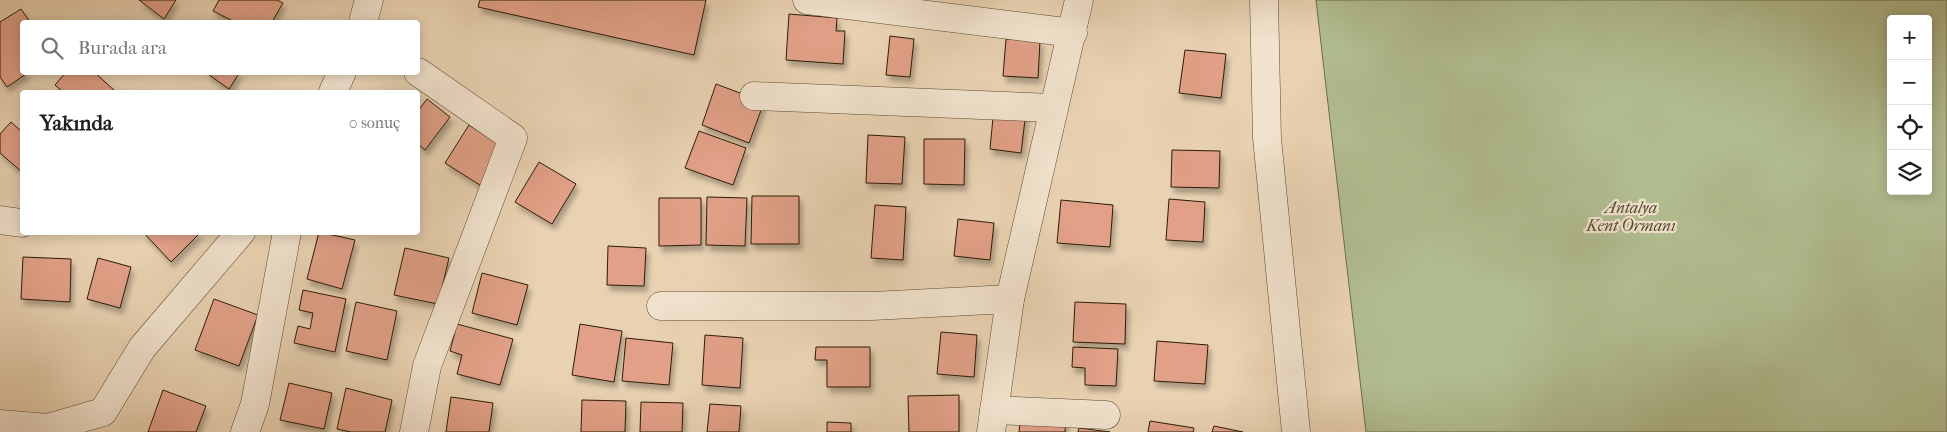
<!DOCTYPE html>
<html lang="tr">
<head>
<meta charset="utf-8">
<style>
	:root { --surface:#fff; --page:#f2f2f2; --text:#202124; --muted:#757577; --line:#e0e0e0 }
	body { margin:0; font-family:"IM FELL French Canon",serif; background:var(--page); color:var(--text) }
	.controls { position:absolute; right:15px; top:15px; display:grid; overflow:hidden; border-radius:5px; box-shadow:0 2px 12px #0003 }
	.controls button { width:45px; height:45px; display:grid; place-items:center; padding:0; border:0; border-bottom:1px solid var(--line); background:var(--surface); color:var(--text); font:25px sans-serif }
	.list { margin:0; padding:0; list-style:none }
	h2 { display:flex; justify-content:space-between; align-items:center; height:65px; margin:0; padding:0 20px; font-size:21px }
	h2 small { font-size:16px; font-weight:400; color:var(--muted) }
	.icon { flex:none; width:28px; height:28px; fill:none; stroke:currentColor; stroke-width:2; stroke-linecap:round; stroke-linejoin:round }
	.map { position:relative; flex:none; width:1947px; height:432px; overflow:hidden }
	.search { position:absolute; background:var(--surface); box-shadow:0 2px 12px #0003; left:20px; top:20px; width:400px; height:55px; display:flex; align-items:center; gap:12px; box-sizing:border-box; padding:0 18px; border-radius:5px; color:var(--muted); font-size:19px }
	.panel { position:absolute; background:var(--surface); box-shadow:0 2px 12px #0003; left:20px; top:90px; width:400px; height:145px; border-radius:5px }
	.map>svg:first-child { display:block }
	.green { fill:#b1bd90; stroke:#6e6c4c; fill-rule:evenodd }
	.building { fill:#e1a087; stroke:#2b1c08; filter:url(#shadow) }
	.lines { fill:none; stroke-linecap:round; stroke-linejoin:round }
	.minor-casing { stroke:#5a4a32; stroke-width:29 }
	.minor { stroke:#f1e2cd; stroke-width:28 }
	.labels { text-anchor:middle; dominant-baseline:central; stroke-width:4.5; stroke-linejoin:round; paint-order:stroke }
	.park-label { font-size:16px; font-style:italic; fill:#534c31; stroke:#f1e2cd }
</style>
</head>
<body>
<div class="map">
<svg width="1947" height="432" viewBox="0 0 1947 432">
	<defs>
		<filter id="shadow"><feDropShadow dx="3" dy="5.5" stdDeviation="2.5" flood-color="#0004"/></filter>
	</defs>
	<rect width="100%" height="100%" fill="#e9d2b2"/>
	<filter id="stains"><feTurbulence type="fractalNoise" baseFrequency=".004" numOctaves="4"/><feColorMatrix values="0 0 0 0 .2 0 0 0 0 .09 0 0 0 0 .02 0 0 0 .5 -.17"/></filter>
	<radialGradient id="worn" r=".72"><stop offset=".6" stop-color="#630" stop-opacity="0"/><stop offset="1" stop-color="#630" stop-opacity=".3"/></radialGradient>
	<!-- green -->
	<path class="green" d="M1316,0H1947V432H1366ZM1891,19H1928V191H1891Z"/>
	<!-- building -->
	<g class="building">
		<path d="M139,0H176L164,19Z"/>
		<path d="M219,0H277L283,3L272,22H235L213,11Z"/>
		<path d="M480,0H706L694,55L478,7Z"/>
		<path d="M21,9L30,22H22V72H29L7,87L0,77V22Z"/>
		<path d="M789,14L837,18L836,31H845L843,64L786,60Z"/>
		<path d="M890,36L914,39L910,77L886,75Z"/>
		<path d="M1006,39L1040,41L1038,78L1003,76Z"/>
		<path d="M1185,50L1226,54L1221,98L1179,93Z"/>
		<path d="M66,72H94L116,92H63L55,85Z"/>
		<path d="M205,72H240L229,89Z"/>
		<path d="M716,84L764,102L749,143L702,125Z"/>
		<path d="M427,99L450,117L425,150L418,144V111Z"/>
		<path d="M994,107L1026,111L1021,153L990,149Z"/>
		<path d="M11,122L22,132V172L0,153V134Z"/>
		<path d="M469,125L507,150L483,187L445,163Z"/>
		<path d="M699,131L746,148L733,185L685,168Z"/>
		<path d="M868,135L905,137L902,184L866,183Z"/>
		<path d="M924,139H965L964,185L924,184Z"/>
		<path d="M1172,150L1220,151L1219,188L1171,187Z"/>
		<path d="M539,162L576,184L552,224L515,202Z"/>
		<path d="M752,196H799V244H751Z"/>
		<path d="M707,197L747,198L745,246L706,245Z"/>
		<path d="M659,198H701V245L659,246Z"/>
		<path d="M1169,199L1205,202L1203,242L1166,240Z"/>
		<path d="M1061,200L1113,205L1110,247L1057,243Z"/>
		<path d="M875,205L906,207L903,260L871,258Z"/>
		<path d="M958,219L994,223L990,260L954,256Z"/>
		<path d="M143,232H201L171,262Z"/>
		<path d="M319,232L355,240L342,289L307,279Z"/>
		<path d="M608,246L646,248L644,286L607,285Z"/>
		<path d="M405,248L449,258L438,304L394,295Z"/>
		<path d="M23,257L71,259L70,302L21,299Z"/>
		<path d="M98,258L131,267L120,308L87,299Z"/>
		<path d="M482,273L528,285L517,325L472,313Z"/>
		<path d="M303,290L346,299L335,352L294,343L298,326L310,329L313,313L299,310Z"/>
		<path d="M214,299L258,315L239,366L195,350Z"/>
		<path d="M356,302L397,311L387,360L346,351Z"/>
		<path d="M1075,302L1126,304L1125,344L1073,342Z"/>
		<path d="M457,324L513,339L500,385L457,374L462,355L450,351Z"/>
		<path d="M580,324L622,331L614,382L572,375Z"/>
		<path d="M941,332L977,335L974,377L937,374Z"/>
		<path d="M705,335L743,338L740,388L702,385Z"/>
		<path d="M626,338L673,343L669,385L622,381Z"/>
		<path d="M1157,341L1208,345L1205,384L1154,381Z"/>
		<path d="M816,347H870V387H827V360H815Z"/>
		<path d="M1073,347L1118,349L1116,386L1085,385V368L1072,367Z"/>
		<path d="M289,383L332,393L324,429L280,420Z"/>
		<path d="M346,388L392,400L385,432H351L337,429Z"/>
		<path d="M163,390L206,406L196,432H148Z"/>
		<path d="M959,395V432H909L908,396Z"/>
		<path d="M451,397L493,403L489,432H446Z"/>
		<path d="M582,400L626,401L625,432H581Z"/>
		<path d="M641,402L683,403L682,432H640Z"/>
		<path d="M710,404L741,406L739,432H707Z"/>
		<path d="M1021,414L1066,418L1065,432H1019Z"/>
		<path d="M1150,421L1194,428L1193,432H1148Z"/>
		<path d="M827,422L851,423V432H827Z"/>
		<path d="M1214,426L1243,432H1212Z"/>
		<path d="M1079,428L1110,432H1078Z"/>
	</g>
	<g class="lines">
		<!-- minor casing -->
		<g class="minor-casing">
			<g id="minor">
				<path d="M807,0L1073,33"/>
				<path d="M1264,0L1267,138L1296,432"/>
				<path d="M363,22L369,0"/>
				<path d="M333,92L342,72"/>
				<path d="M754,96L1053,108"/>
				<path d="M0,220L22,223"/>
				<path d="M661,306H872L1010,299"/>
				<path d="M994,410L1106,415"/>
				<path d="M0,424L48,428L103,412L142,348L241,232"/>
				<path d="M245,432L255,404L287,232"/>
				<path d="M414,432L427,366L513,138L418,72"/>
				<path d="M991,432L1010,299L1079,0"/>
			</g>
		</g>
		<!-- minor -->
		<use href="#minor" class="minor"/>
	</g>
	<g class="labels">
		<!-- park labels -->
		<g class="park-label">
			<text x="1631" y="207">Antalya<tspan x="1631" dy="18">Kent Ormanı</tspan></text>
		</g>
	</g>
	<rect width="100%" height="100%" filter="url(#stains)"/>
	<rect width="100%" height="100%" fill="url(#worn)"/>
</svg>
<div class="controls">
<button>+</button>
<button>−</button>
<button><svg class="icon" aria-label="locate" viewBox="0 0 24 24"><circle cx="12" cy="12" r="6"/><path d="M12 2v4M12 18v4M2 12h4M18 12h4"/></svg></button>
<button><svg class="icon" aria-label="layers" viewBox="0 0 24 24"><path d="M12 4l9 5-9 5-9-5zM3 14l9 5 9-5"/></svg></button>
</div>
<div class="search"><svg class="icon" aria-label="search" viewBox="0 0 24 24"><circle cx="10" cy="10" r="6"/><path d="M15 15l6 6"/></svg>Burada ara</div>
<section class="panel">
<h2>Yakında<small>0 sonuç</small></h2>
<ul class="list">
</ul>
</section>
</div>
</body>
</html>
